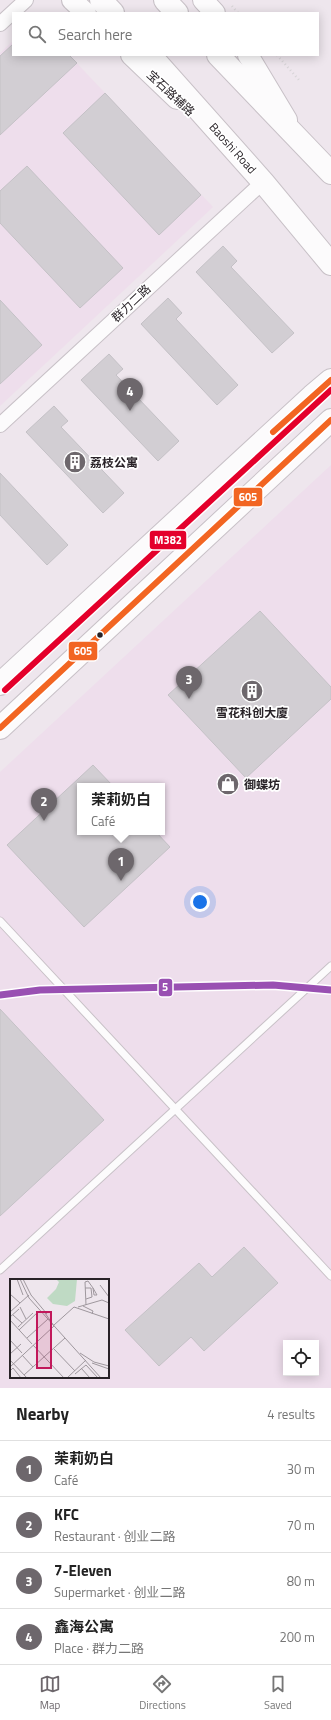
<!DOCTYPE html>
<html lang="en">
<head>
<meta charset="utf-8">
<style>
	:root { --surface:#fff; --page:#f2f2f2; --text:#222; --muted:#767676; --line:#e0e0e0; --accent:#6d676c }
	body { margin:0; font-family:"Titillium Web","Noto Sans SC",sans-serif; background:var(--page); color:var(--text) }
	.controls { position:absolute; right:12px; bottom:12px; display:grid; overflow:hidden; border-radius:0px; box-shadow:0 2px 10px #0003 }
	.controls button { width:36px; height:36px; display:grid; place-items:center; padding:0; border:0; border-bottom:1px solid var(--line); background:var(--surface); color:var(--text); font:20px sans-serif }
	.you { position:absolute; left:200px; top:902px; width:14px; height:14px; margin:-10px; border:3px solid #fff; border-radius:50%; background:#1a73e8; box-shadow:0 0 0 6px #1a73e833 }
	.badge { display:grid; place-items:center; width:26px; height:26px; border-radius:50%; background:var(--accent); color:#fff; font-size:13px; font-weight:700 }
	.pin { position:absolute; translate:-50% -33px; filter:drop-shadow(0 1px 2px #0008) }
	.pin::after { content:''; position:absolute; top:21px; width:14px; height:12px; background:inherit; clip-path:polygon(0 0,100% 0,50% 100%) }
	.popup { position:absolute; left:77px; top:783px; width:88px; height:52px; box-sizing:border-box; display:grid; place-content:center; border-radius:0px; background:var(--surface); filter:drop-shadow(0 1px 3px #0005); font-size:13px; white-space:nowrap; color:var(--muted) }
	.popup b { font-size:15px; color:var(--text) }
	.popup::after { content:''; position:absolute; left:50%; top:100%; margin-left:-8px; border:8px solid transparent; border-top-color:var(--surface) }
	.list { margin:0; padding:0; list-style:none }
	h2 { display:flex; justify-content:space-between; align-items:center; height:52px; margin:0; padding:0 16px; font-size:17px }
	h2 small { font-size:13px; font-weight:400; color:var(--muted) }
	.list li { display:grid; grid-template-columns:26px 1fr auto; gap:12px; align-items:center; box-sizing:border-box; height:56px; padding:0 16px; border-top:1px solid var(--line) }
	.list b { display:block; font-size:15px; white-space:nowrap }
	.list p { margin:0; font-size:13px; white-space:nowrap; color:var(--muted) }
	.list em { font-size:13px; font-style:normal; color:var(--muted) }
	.icon { flex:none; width:22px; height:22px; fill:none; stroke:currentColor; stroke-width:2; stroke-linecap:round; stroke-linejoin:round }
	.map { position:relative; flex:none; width:331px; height:1388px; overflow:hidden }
	.search { position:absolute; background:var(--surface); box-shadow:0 2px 10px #0003; left:12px; right:12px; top:12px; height:44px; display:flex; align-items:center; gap:10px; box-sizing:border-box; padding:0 14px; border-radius:0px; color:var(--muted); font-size:15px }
	.sheet { height:276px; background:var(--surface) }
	nav { display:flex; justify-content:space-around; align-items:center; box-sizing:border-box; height:56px; border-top:1px solid var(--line); background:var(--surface); font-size:11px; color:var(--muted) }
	nav a { display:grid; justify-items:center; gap:2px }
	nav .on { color:var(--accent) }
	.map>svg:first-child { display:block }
	.built { fill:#eedeec; fill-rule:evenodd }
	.building { fill:#d2ced3; stroke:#c4c1c6 }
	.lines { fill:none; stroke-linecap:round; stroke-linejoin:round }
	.lane-casing { stroke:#c8c1c7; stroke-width:9 }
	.street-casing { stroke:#c8c1c7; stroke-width:16 }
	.secondary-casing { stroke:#c8c1c7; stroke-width:22 }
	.primary-casing { stroke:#c8c1c7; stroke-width:24 }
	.path { stroke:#d6d4d6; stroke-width:2.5; stroke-dasharray:1 3; stroke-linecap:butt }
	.lane { stroke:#fcfbfc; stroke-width:7 }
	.street { stroke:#fcfbfc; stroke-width:14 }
	.secondary { stroke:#fcfbfc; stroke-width:20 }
	.primary { stroke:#fcfbfc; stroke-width:22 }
	.bus-1-casing { stroke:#fff; stroke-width:9 }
	.bus-2-casing { stroke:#fff; stroke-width:9 }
	.bus-1 { stroke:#f26522; stroke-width:6 }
	.bus-2 { stroke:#e4002b; stroke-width:6 }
	.metro-1-casing { stroke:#fff; stroke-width:10 }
	.metro-1 { stroke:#9950b2; stroke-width:7 }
	.bus-dot { fill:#282227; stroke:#fff; stroke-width:1.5 }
	.labels { text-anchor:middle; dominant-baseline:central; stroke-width:3.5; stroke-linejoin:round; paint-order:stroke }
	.street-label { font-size:12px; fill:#282227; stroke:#fff }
	.poi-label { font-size:12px; font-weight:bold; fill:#282227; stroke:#fff; text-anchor:start }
	.inset-road { fill:none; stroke:#9f989e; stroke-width:1 }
	.view { fill:#c2185b; fill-opacity:0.15; stroke:#c2185b; stroke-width:2 }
	.inset-edge { fill:none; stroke:#282227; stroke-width:2 }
	.line-badge { stroke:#fff; stroke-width:1.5 }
	.badge-label { font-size:11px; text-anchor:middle; font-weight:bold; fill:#fff }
</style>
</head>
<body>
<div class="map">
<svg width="331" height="1388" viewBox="0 0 331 1388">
	<rect width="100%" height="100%" fill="#eee6ed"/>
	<!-- built -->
	<g class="built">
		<path d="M13,41V55H69L213,207L0,406V53Z"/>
		<path d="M331,465V1388H0V772ZM80,786H162V832H80ZM11,1280H108V1377H11ZM286,1343H316V1373H286Z"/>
	</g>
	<!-- building -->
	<g class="building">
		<path d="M13,44V55H69L77,63L0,135V56Z"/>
		<path d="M105,93L201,195L159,235L63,133Z"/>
		<path d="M27,166L123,268L80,308L0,223V191Z"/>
		<path d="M223,246L237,261L231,267L294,333L272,353L196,272Z"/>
		<path d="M168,298L182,313L176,319L238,385L217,405L141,324Z"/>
		<path d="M0,300L42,345L0,384Z"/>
		<path d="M109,354L123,369L116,375L179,441L158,461L81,380Z"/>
		<path d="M54,406L68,421L61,427L124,493L103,513L26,432Z"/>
		<path d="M0,473L68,545L47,565L0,515Z"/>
		<path d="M260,611L331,687V699L246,778L168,695Z"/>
		<path d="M93,765L113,786H80V832H156L170,847L84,927L7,845Z"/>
		<path d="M0,1009L104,1120L0,1216Z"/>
		<path d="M244,1247L278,1283L204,1351L191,1337L159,1366L125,1330L199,1263L212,1277Z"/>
	</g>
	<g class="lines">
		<!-- lane casing -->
		<g class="lane-casing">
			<g id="lane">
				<path d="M0,921L331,1276"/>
				<path d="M0,1270L331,966"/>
			</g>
		</g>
		<!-- street casing -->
		<g class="street-casing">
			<g id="street">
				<path d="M0,24L26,0"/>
				<path d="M0,425L263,182"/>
			</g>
		</g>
		<!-- secondary casing -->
		<g class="secondary-casing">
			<g id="secondary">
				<path d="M72,0L86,13"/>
				<path d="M203,0L215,13"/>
				<path d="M131,55L177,99"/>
				<path d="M248,55L287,120"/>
			</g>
		</g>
		<!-- primary casing -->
		<g class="primary-casing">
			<g id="primary">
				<path d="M101,0L113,13"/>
				<path d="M165,0L177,13"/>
				<path d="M150,55L263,182L331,264"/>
				<path d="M218,55L331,173"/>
				<path d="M0,684L312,396L331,380"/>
				<path d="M0,728L331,420"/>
			</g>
		</g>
		<!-- path -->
		<g class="path">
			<path d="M232,6L238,13"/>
			<path d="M277,55L299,80"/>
		</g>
		<!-- lane -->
		<use href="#lane" class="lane"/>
		<!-- street -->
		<use href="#street" class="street"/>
		<!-- secondary -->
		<use href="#secondary" class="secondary"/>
		<!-- primary -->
		<use href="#primary" class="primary"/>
		<!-- bus-1 casing -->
		<g class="bus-1-casing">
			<g id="bus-1">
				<path d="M273,432L331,380"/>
				<path d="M0,728L331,420"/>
			</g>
		</g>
		<!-- bus-2 casing -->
		<g class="bus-2-casing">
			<path id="bus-2" d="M5,690L331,390"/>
		</g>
		<!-- bus-1 -->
		<use href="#bus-1" class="bus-1"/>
		<!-- bus-2 -->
		<use href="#bus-2" class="bus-2"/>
		<!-- metro-1 casing -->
		<g class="metro-1-casing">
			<path id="metro-1" d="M0,995L40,990L273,985L331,990"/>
		</g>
		<!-- metro-1 -->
		<use href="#metro-1" class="metro-1"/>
	</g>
	<!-- icons -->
	<defs>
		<g id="building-disc" transform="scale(1.15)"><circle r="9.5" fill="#6d676c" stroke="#fff"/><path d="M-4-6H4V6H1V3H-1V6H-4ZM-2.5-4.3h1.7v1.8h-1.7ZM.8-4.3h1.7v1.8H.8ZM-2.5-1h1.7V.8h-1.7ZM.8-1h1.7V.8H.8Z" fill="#fff"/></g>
		<g id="shop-disc" transform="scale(1.15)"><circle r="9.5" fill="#6d676c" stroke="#fff"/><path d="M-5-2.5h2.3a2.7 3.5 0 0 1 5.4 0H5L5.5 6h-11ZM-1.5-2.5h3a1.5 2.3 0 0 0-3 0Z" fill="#fff"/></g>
	</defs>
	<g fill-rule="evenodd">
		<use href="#building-disc" x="75" y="462"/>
		<use href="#building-disc" x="252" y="691"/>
		<use href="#shop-disc" x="228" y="784"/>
	</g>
	<!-- markers -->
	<circle class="bus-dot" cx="100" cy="635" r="3.5"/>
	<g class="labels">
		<!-- street labels -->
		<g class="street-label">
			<text transform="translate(171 93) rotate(43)">宝石路辅路</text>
			<text transform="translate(233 148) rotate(48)">Baoshi Road</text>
			<text transform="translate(131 303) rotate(-43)">群力二路</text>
		</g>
		<!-- poi labels -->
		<g class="poi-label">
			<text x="90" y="462">荔枝公寓</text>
			<text x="252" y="712" text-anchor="middle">雪花科创大廈</text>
			<text x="244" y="784">御蝶坊</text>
		</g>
	</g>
	<!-- overview -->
	<g transform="translate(10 1279)">
		<rect width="99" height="99" fill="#eee6ed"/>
		<path d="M46,0H67L65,22L57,27L43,25L37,19L46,10L49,3Z" fill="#bfdac4"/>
		<path class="inset-road" d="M7,0L13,16M10,0L19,19L91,99M13,0L21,16L37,35M90,6L99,18M75,9H81L82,18L76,20M0,15L10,24M76,26L75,3L78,2L83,9L84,16H87L83,9M73,27L83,32L82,35M10,28L16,40M68,28L92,21L99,24M0,33L19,16M35,34L44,47M3,36L12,44M0,38L9,30M0,41L22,65M44,46L64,28L99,40M8,48L23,34M9,51L29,32M17,59L38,40M0,61L12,74M23,66L54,99M44,70L65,92M70,74L84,83L99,87M0,75L11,65M12,76L23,88M0,81L17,99M82,84L99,90M0,88L44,47M71,89L80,99M0,92L3,89L11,99M65,95L76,86L88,99M14,96L55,59M57,99L76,81"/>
		<path class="view" d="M27,33H41V89H27Z"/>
		<rect width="99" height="99" class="inset-edge"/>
	</g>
	<g class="line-badge">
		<rect x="233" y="487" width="30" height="20" rx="4" fill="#f26522"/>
		<rect x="149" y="530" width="38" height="20" rx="4" fill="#e4002b"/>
		<rect x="68" y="641" width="30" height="20" rx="4" fill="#f26522"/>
		<rect x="158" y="978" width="15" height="19" rx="4" fill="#9950b2"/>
	</g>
	<g class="badge-label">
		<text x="248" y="501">605</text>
		<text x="168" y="544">M382</text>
		<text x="83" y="655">605</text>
		<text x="165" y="991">5</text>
	</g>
</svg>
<div class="controls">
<button><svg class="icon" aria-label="locate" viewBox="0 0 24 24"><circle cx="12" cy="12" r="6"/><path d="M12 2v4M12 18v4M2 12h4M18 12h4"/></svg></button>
</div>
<div class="you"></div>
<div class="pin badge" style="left:121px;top:881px">1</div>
<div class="popup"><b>茉莉奶白</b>Café</div>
<div class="pin badge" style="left:44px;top:821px">2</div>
<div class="pin badge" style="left:189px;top:699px">3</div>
<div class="pin badge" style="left:130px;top:411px">4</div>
<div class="search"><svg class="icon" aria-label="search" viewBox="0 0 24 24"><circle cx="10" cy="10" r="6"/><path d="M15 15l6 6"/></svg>Search here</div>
</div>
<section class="sheet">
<h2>Nearby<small>4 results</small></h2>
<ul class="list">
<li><span class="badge">1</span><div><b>茉莉奶白</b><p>Café</p></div><em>30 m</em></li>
<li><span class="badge">2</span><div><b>KFC</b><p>Restaurant · 创业二路</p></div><em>70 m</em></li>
<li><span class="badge">3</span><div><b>7-Eleven</b><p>Supermarket · 创业二路</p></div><em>80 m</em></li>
<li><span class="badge">4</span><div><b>鑫海公寓</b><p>Place · 群力二路</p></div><em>200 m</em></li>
</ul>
</section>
<nav>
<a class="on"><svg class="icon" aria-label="map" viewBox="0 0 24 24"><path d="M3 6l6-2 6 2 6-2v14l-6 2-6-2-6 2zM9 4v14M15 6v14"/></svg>Map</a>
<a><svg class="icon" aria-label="directions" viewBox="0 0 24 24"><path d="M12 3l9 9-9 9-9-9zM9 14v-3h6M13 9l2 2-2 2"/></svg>Directions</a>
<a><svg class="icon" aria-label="saved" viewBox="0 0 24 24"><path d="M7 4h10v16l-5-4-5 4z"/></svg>Saved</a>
</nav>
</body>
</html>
